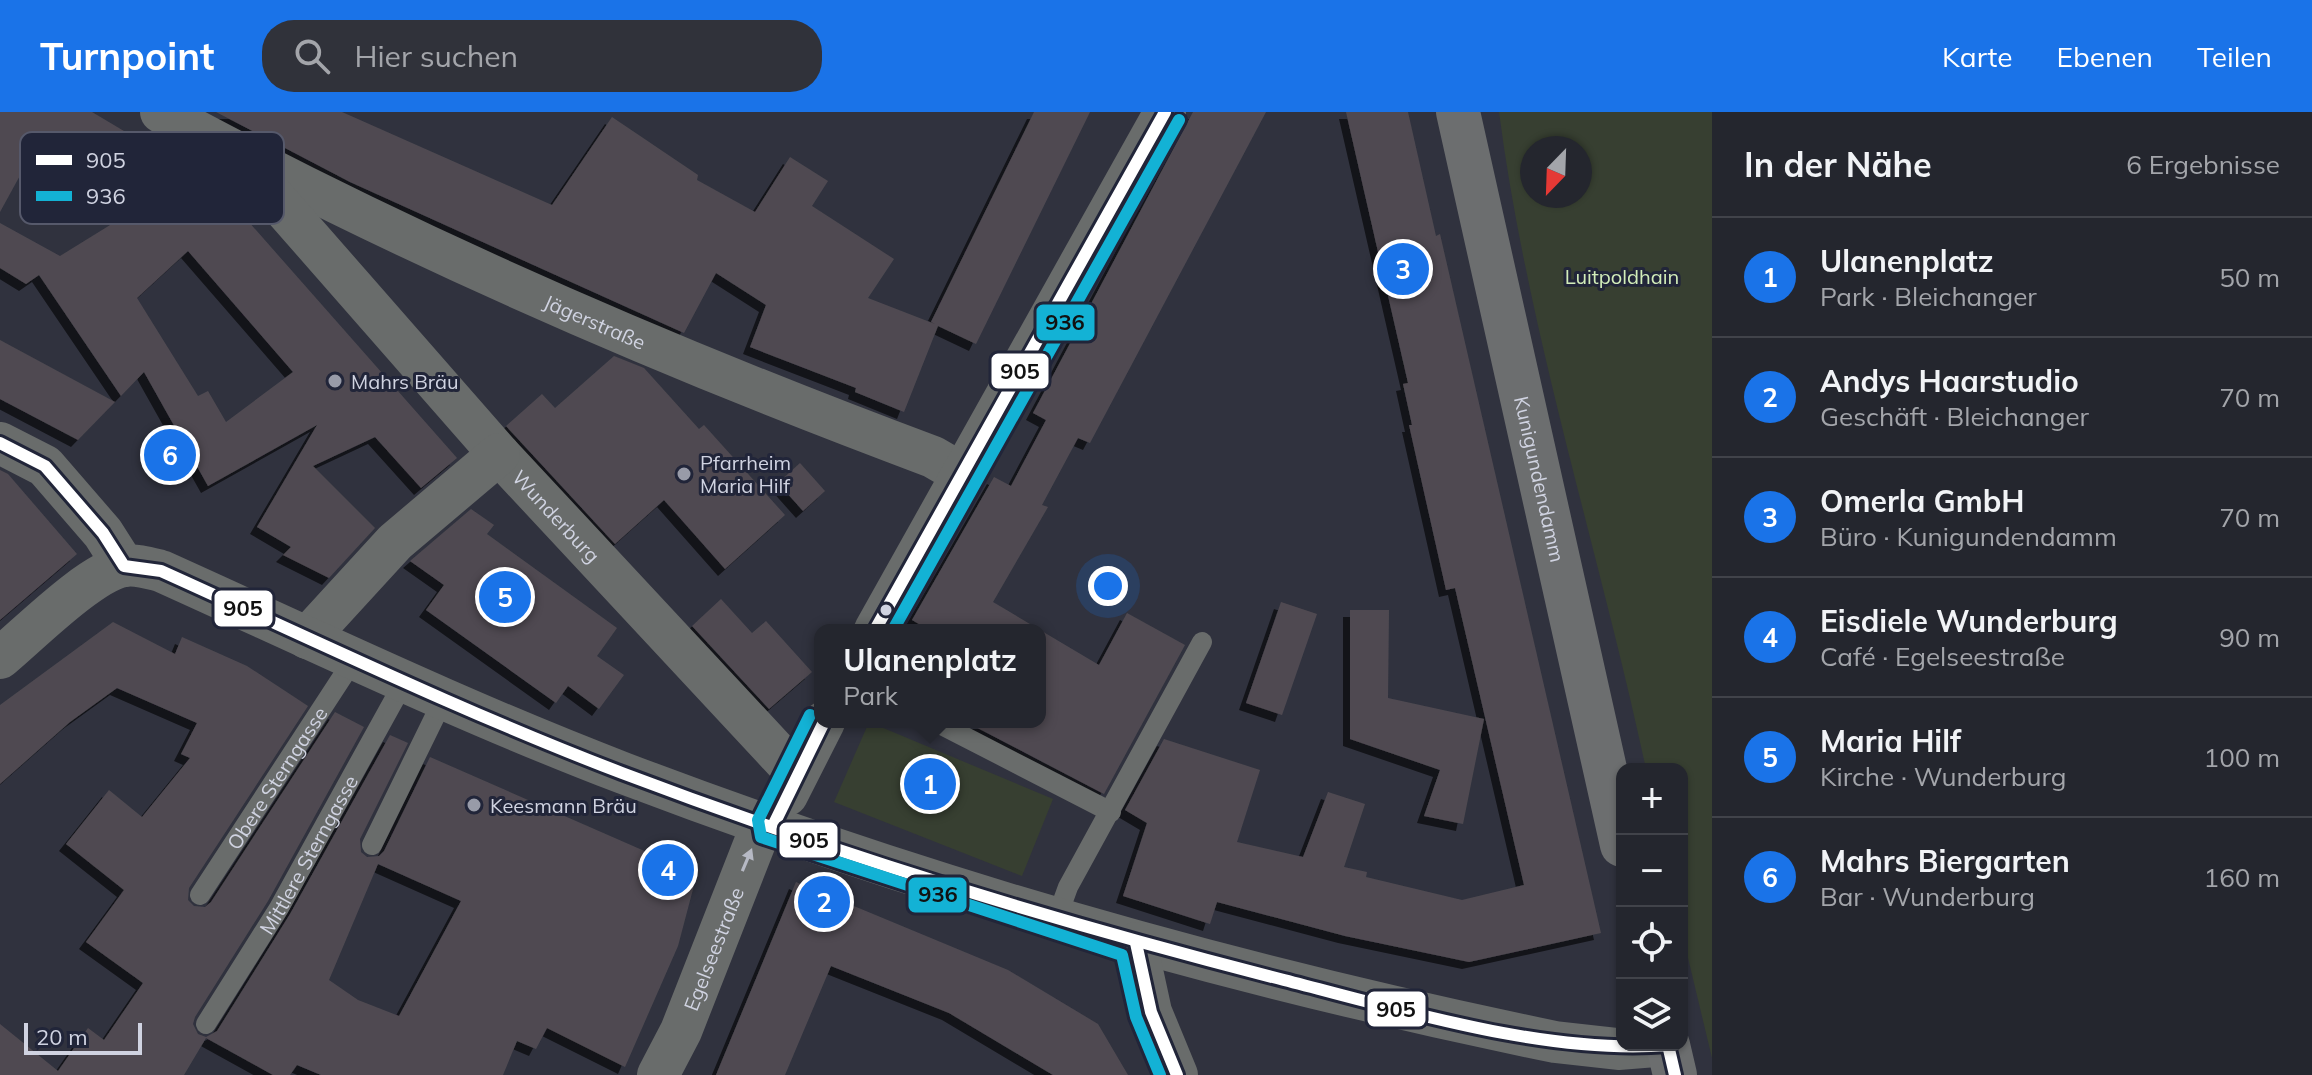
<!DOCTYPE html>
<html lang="de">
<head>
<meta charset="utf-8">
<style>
	:root { --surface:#24262e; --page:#30323a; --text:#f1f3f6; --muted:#a3a5aa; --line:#41434a; --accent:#1a73e8 }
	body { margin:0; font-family:Mulish,sans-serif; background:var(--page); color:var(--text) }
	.controls { position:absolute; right:24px; bottom:24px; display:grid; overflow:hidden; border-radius:16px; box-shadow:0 2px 6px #0004 }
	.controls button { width:72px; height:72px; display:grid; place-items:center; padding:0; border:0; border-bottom:2px solid var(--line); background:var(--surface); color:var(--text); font:40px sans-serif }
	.compass { position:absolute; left:1520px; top:24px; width:72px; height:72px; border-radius:50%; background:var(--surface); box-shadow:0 2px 6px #0004; rotate:203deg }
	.scale { position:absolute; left:24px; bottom:20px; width:118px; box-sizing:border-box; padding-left:8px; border:4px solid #d0d3e1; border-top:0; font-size:22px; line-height:28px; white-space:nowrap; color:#d0d3e1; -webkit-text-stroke:6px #212539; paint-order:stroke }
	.you { position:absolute; left:1108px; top:474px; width:28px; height:28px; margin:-20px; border:6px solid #fff; border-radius:50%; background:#1a73e8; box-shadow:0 0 0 12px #1a73e833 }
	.badge { display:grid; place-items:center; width:52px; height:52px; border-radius:50%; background:var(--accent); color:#fff; font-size:26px; font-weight:700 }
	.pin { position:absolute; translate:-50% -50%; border:4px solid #fff; box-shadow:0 2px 8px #0006 }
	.popup { position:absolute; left:814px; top:512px; width:232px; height:104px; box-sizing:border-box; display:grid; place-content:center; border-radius:16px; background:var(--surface); filter:drop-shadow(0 2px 6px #0005); font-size:26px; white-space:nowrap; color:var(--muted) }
	.popup b { font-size:30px; color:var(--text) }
	.popup::after { content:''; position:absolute; left:50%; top:100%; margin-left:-16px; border:16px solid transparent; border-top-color:var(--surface) }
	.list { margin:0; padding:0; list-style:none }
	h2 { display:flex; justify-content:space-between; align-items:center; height:104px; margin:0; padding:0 32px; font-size:34px }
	h2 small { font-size:26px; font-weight:400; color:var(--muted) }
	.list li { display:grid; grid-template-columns:52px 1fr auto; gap:24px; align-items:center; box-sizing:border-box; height:120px; padding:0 32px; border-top:2px solid var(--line) }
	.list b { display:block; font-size:30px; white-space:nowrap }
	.list p { margin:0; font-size:26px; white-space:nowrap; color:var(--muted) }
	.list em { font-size:26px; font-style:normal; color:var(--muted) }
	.icon { flex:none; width:44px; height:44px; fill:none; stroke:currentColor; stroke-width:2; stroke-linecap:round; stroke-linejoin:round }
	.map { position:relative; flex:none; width:1712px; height:963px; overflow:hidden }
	header { display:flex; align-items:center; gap:48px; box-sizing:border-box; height:112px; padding:0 40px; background:var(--accent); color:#fff }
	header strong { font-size:38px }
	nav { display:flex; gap:44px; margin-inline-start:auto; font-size:28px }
	.search { width:560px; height:72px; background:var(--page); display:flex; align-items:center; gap:20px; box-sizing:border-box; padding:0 28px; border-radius:32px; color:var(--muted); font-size:30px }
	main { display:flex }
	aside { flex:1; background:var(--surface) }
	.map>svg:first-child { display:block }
	.green { fill:#373f31; fill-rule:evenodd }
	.building { fill:#4f4a51; fill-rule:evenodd; filter:url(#shadow) }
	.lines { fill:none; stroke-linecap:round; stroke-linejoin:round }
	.lane { stroke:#696c6b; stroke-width:20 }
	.street { stroke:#696c6b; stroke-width:42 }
	.secondary { stroke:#6c6e6f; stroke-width:44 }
	.bus-1-casing { stroke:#212539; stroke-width:18 }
	.bus-2-casing { stroke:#212539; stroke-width:18 }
	.bus-1 { stroke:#fff; stroke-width:12 }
	.bus-2 { stroke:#13b2d5; stroke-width:12 }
	.oneway { fill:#b6b9c4 }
	.poi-dot { fill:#989ba8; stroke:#212539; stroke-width:3 }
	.bus-dot { fill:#d0d3e1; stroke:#212539; stroke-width:3 }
	.labels { text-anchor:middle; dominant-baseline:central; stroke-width:6; stroke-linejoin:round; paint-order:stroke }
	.park-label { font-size:20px; fill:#d2edb9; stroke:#212539 }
	.street-label { font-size:20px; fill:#d0d3e1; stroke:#212539 }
	.poi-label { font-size:20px; fill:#d0d3e1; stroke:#212539; text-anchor:start }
	.key { fill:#212539; stroke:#56596b; stroke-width:2 }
	.key-label { font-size:22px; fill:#d0d3e1 }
	.line-badge { stroke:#212539; stroke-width:3 }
	.pale-badge-label { font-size:22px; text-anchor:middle; font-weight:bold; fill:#111 }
</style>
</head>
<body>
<header>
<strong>Turnpoint</strong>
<div class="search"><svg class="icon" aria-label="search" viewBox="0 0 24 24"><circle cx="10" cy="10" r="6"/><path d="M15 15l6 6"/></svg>Hier suchen</div>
<nav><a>Karte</a><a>Ebenen</a><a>Teilen</a></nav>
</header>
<main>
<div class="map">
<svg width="1712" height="963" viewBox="0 0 1712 963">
	<defs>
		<filter id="shadow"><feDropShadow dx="-7" dy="7" stdDeviation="0" flood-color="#0009"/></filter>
	</defs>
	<rect width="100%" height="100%" fill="#30323e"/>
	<!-- green -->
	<g class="green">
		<path d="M1499,0H1712V946L1682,821V657H1646C1599,438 1528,222 1499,0ZM1532,36H1580V84H1532Z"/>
		<path d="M869,610L1053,687L1022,764L834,690Z"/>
	</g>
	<!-- building -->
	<g class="building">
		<path d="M0,0H92L218,75L457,346L421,376L375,325L313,354L375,416L329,466L283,443L291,435L257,415L317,313L208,374L144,260L121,284L39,163L26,172L0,156V111L60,144L136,97L34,38L0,100ZM188,139L293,260L226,310L208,279L198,284L137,186Z"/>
		<path d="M216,0H342L552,93L612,5L698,63L697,68L755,100L790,45L828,69L812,94L894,147L868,186L935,212L931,210L1034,0H1090L976,232L938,214L904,300L855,280L856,276L750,235L766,193L716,161L684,221L350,70Z"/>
		<path d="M1193,0H1266L1090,331L1078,326L1042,393L1048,395L993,490L1099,553L1127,501L1185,533L1104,682L966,610H1040V518H929L912,508L994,365L1011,374L1046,308L1033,301Z"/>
		<path d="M1346,0H1408L1436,124L1440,122L1601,821L1469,850L1345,824L1217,790L1210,812L1123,784L1147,711L1125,698L1164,627L1260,658L1237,730L1303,745L1328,680L1365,692L1344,755L1367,760L1366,765L1462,788L1524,773L1455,476L1446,478L1409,313H1412L1403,272L1408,271Z"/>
		<path d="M0,228L115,290L78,328L0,287Z"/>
		<path d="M614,244L644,256L699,317L704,313L785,403L725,457L664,388L615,432L506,314L542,282L555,296Z"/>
		<path d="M800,351L825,379L803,399L778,371Z"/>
		<path d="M0,358L8,362L77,442L0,508Z"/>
		<path d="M471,397L494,413L487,422L617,516L597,544L624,563L599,597L568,574L556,591L426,498L444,473L410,449Z"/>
		<path d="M721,487L752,521L766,509L812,560L769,597L692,514Z"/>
		<path d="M1281,490L1317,502L1282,603L1246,591Z"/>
		<path d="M1350,498H1389L1388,586L1484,607L1463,712L1424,704L1440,658L1350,627Z"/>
		<path d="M113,510L175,542L182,525L247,554L308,594L189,776L188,788L194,794L205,795L211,790L335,600L364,615L268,789L195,905L193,912L198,922L206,925L217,919L290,802L390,623L408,631L360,727L361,740L367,745L379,744L384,739L430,645L697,762L678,834L625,955L547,916L536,937L517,929L503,963H321L297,953L290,963H273L206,926L184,963H0V912L58,959L88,916L104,928L143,871L86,830L124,778L66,732L109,678L142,705L190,646L181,642L197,611L117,576L70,610L0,672V593ZM378,752L461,789L399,904L358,888L329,868Z"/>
		<path d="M796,770L1008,858L1098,912L1128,963H1053L949,901L831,854L785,963H716Z"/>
	</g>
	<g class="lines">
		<!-- lane -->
		<g class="lane">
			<path d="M936,610L1111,700"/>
			<path d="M372,733L443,588"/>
			<path id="s1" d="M200,783L354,547"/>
			<path d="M1056,808L1068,775L1202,530"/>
			<path id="s2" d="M206,912L279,796L404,570"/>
		</g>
		<!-- street -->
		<g class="street">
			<path id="s3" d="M161,0C408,134 670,247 933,345L964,363"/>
			<path id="s4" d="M245,52L499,342L797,662"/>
			<path d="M0,331L45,354L103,421L124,454"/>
			<path d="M875,518L1165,0"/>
			<path d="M307,526L395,430L499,342"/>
			<path d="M0,546C28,523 90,460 124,454C136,452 149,456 161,459C314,528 466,601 623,661C925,776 1238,865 1555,930L1618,937L1668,933"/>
			<path d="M787,683L824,610"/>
			<path d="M1136,831L1151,900L1177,963"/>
			<path id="s5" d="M658,963L681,919L763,710"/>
		</g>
		<!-- secondary -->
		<g class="secondary">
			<path id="s6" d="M1458,0L1622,733"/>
			<path d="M1668,933L1675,963"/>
		</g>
		<!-- bus-1 casing -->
		<g class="bus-1-casing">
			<g id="bus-1">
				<path d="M0,331L45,354L103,421L124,454L161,459C314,528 465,601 622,661C838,743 1060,811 1284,868C1402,898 1547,943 1668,933L1675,963"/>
				<path d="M875,518L1165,0"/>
				<path d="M773,714L824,610"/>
				<path d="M1136,831L1151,900L1177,963"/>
			</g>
		</g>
		<!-- bus-2 casing -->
		<g class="bus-2-casing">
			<g id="bus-2">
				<path d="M893,518L1179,8"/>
				<path d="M810,603L758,708L761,725L1122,843L1136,905L1160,963"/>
			</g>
		</g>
		<!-- bus-1 -->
		<use href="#bus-1" class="bus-1"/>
		<!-- bus-2 -->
		<use href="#bus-2" class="bus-2"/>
	</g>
	<!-- one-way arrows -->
	<defs><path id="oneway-solid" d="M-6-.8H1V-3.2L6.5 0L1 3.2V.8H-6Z" transform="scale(2)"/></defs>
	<use class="oneway" href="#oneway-solid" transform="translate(747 748) rotate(-67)"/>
	<!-- markers -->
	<g class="poi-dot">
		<circle cx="335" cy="269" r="8"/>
		<circle cx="684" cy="362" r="8"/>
		<circle cx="474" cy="693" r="8"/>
	</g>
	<circle class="bus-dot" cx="886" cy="498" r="7"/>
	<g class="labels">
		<!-- park labels -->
		<g class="park-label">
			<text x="1622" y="164">Luitpoldhain</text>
		</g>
		<!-- street labels -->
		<g class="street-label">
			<text stroke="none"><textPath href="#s3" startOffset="482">Jägerstraße</textPath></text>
			<text stroke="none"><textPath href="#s6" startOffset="376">Kunigundendamm</textPath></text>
			<text stroke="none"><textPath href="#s4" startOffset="470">Wunderburg</textPath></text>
			<text stroke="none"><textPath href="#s1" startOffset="140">Obere Sterngasse</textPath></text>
			<text stroke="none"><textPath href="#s2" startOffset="198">Mittlere Sterngasse</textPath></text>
			<text stroke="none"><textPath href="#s5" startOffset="138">Egelseestraße</textPath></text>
		</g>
		<!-- poi labels -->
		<g class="poi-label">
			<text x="351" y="269">Mahrs Bräu</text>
			<text x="700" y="350">Pfarrheim<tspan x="700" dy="23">Maria Hilf</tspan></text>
			<text x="490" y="693">Keesmann Bräu</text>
		</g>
	</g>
	<!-- legend -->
	<rect x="20" y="20" width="264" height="92" rx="12" class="key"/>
	<rect x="36" y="43" width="36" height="10" fill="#fff"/>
	<rect x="36" y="79" width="36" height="10" fill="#13b2d5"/>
	<g class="key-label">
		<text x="86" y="56">905</text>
		<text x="86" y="92">936</text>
	</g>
	<g class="line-badge">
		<rect x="1035" y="191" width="61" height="39" rx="8" fill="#13b2d5"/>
		<rect x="990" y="240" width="60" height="38" rx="8" fill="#fff"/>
		<rect x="213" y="477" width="61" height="39" rx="8" fill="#fff"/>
		<rect x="778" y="709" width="61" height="38" rx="8" fill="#fff"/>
		<rect x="907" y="764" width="61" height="38" rx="8" fill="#13b2d5"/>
		<rect x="1366" y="878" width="61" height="38" rx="8" fill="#fff"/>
	</g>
	<g class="pale-badge-label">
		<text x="1065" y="218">936</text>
		<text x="1020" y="267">905</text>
		<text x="243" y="504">905</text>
		<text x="809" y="736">905</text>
		<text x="938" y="790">936</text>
		<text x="1396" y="905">905</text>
	</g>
</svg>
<div class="controls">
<button>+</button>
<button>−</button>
<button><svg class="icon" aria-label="locate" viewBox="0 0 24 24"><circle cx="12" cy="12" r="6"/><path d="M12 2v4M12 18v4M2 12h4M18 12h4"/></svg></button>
<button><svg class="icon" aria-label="layers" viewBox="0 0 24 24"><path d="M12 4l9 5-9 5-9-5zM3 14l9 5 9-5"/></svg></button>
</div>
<svg class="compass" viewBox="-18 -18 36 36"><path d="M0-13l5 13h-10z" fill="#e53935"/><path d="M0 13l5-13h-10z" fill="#a3a5aa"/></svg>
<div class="scale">20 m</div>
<div class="you"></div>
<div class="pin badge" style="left:930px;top:672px">1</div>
<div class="popup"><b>Ulanenplatz</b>Park</div>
<div class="pin badge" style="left:824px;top:790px">2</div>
<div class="pin badge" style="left:1403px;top:157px">3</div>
<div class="pin badge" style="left:668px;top:758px">4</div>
<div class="pin badge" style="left:505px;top:485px">5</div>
<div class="pin badge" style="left:170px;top:343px">6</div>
</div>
<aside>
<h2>In der Nähe<small>6 Ergebnisse</small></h2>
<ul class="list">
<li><span class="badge">1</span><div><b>Ulanenplatz</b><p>Park · Bleichanger</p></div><em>50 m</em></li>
<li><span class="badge">2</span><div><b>Andys Haarstudio</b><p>Geschäft · Bleichanger</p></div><em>70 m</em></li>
<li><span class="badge">3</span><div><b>Omerla GmbH</b><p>Büro · Kunigundendamm</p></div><em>70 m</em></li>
<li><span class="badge">4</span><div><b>Eisdiele Wunderburg</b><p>Café · Egelseestraße</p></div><em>90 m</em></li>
<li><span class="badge">5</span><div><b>Maria Hilf</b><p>Kirche · Wunderburg</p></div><em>100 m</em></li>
<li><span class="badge">6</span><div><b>Mahrs Biergarten</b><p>Bar · Wunderburg</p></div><em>160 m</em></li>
</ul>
</aside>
</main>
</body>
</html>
